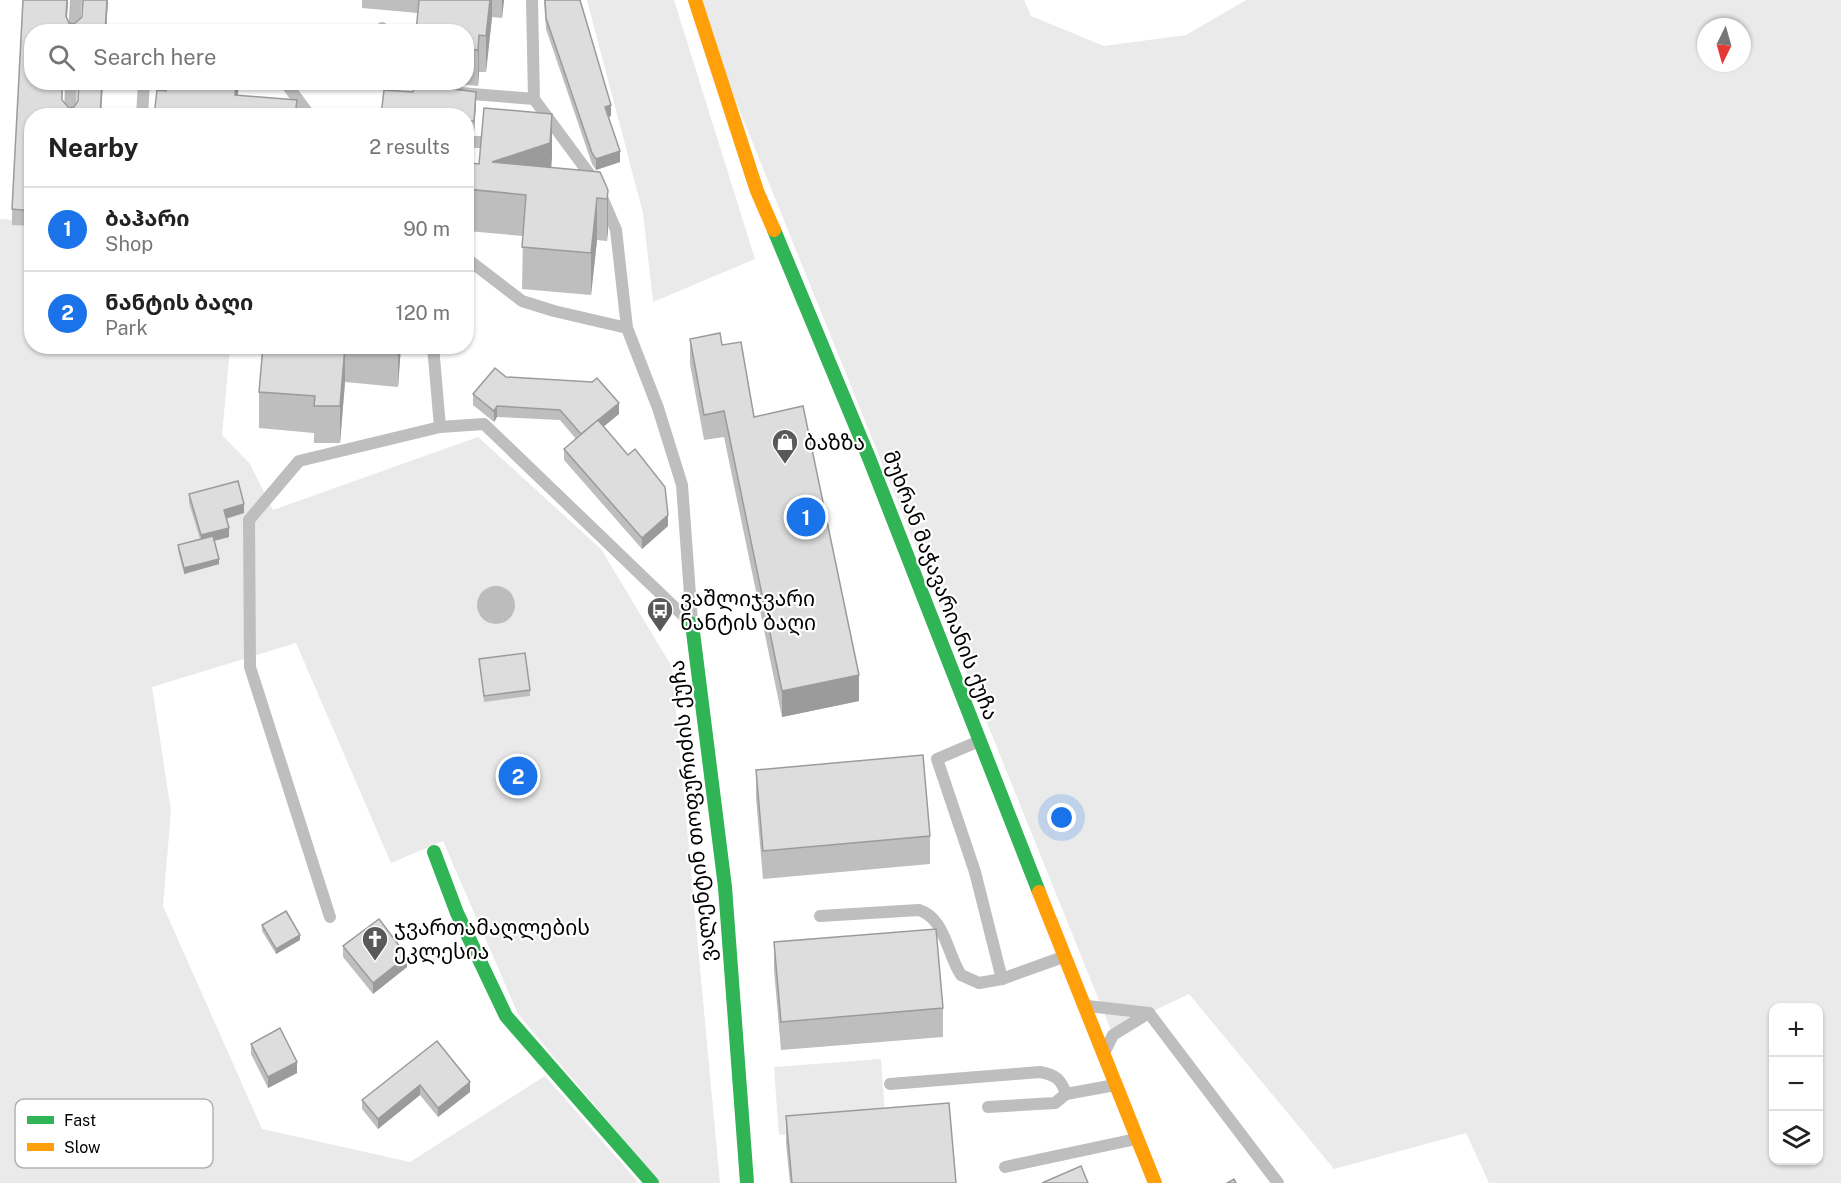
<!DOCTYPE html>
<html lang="en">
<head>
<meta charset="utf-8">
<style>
	:root { --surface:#fff; --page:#f2f2f2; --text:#222; --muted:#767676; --line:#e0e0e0; --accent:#1a73e8 }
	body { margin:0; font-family:"Public Sans","Noto Sans Georgian",sans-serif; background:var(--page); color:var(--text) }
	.controls { position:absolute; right:18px; bottom:18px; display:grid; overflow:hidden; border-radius:12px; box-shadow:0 2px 4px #0004 }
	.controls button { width:54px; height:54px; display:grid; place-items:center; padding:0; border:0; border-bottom:2px solid var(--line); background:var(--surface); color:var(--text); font:30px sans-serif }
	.compass { position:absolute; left:1697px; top:18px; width:54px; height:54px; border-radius:50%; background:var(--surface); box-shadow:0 2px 4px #0004; rotate:185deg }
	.you { position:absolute; left:1062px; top:818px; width:21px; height:21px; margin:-15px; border:4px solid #fff; border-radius:50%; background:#1a73e8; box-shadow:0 0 0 9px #1a73e833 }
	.badge { display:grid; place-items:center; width:39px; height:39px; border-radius:50%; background:var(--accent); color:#fff; font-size:20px; font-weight:700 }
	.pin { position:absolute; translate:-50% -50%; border:3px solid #fff; box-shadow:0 2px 6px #0006 }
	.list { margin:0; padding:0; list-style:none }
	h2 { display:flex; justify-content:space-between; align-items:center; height:78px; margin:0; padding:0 24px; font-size:26px }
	h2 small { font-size:20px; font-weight:400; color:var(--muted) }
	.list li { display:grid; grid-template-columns:39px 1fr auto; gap:18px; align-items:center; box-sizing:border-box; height:84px; padding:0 24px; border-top:2px solid var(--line) }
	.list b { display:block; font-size:22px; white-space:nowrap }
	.list p { margin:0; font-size:20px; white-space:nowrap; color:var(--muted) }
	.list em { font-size:20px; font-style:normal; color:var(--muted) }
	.icon { flex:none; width:33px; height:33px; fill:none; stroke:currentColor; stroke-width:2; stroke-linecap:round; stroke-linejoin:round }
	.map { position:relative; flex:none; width:1841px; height:1183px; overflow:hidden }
	.search { position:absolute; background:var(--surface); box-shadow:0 2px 4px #0004; left:24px; top:24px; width:450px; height:66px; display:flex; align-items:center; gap:15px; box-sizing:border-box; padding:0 21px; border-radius:24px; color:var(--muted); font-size:22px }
	.panel { position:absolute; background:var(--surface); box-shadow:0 2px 4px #0004; left:24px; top:108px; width:450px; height:246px; border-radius:24px }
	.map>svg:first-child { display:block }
	.green { fill:#eaeaea; fill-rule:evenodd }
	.water { fill:#bcbcbc }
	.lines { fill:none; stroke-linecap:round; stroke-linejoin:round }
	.lane { stroke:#bebebe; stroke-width:12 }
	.fast { stroke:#30b455; stroke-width:14 }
	.slow { stroke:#ff9f0a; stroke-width:14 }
	.wall { fill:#bebebe }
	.shaded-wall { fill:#9b9b9b }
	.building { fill:#ddd; stroke:#9b9b9b; stroke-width:1.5 }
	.labels { text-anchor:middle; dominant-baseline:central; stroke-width:4.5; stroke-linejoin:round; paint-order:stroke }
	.poi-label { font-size:21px; fill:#000; stroke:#fff; text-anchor:start }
	.street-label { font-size:21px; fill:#000; stroke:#fff }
	.key { fill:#fff; stroke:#b2b2b2; stroke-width:1.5 }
	.key-label { font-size:16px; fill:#000 }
</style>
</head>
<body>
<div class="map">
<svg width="1841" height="1183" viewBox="0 0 1841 1183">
	<rect width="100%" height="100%" fill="#fff"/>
	<!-- green -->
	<g class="green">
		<path d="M587,0H674L755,259L653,302L643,213Z"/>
		<path d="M695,0H1024L1031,16L1104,46L1186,35L1246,0H1841V1183H1489L1466,1133L1334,1169L1189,994L1149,1013L1113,1035ZM1706,27H1742V63H1706ZM1774,1008H1818V1160H1774Z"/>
		<path d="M0,219L31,221L32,346L230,347L222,435L250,464L273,510L478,437L601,549L672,667L720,1183H660L518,1014L443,841L391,863L296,643L152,687L171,811L163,906L262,1129L410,1162L545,1076L639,1183H0Z"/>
		<path d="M881,1059L886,1127L779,1135L774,1067Z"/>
	</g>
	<!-- water -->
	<circle class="water" cx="496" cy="605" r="19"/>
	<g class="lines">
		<!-- lane -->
		<g class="lane">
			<path d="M532,0L534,99L596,183L616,230L627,328L658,408L682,485L692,622"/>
			<path d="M382,28L384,32"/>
			<path d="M74,32L76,0"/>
			<path d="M285,82L310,116"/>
			<path d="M460,93L534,99"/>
			<path d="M70,116L71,82"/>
			<path d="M142,116L144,82"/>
			<path d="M466,142H495"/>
			<path d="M466,258L522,301L554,311L627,328"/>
			<path d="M433,346L440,427"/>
			<path d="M820,916L919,910C945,918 947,954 961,975L979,983L1002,979L975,872L937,759L977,742"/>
			<path d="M330,917L250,667L249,520L299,461L440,427L484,424L692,624"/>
			<path d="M1002,979L1063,957"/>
			<path d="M1088,1006L1149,1013L1278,1183"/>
			<path d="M1106,1049L1113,1035L1149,1013"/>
			<path d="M890,1084L1040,1072C1056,1075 1061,1079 1066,1094L1055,1103L988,1107"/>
			<path d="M1066,1094L1115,1085"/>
			<path d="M1005,1167L1136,1139"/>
		</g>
		<!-- fast -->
		<g class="fast">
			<path d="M774,230L869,458L1039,892"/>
			<path d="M692,624L725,887L747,1183"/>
			<path d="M434,852L457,913L506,1016L652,1183"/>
		</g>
		<!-- slow -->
		<g class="slow">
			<path d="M695,0L757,191L774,230"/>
			<path d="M1039,892L1155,1183"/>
		</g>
	</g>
	<!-- wall -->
	<g class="wall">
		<path d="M23,0H68L67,18L69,23L74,24L108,0L106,32H32L62,100L69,108L101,116H32V226L12,225V209Z"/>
		<path d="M362,0H504L502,18L492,17L486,72H479L478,86L436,82H466V32L418,13L362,8Z"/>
		<path d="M544,0H580L611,116L609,117L620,162L596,170L592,164L546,29Z"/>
		<path d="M476,103L474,132L466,131V116Z"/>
		<path d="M552,156L551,168L608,190L607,241L597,240L591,295L522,289L523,236L467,231V189Z"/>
		<path d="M690,339L722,345L754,417L859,701L782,717L724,437L704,440L690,364Z"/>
		<path d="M263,346H401L398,387L345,382L340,443H314V433L259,428V392Z"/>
		<path d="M506,377L619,414L603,427L668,526L642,549L564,460V449L576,439L560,420L497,417L494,422L473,405V394Z"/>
		<path d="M189,494L244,513L226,519L229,537L214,541L219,564L184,574L178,550V545L200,539L189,503Z"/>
		<path d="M479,659L530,690V696L484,702Z"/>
		<path d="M756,770L930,836V864L763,879L756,798Z"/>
		<path d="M262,925L300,940L276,954L262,931Z"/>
		<path d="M774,942L943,1008V1037L781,1050L774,970Z"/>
		<path d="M343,946L407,967L373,994L343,957Z"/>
		<path d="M437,1041L470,1092L438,1117L420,1095L378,1129L362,1109V1100Z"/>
		<path d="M251,1044L297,1073L268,1088L251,1054Z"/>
		<path d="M786,1116L956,1183H790L786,1144Z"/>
	</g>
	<!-- shaded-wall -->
	<g class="shaded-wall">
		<path d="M67,0H68L66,32V16Z"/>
		<path d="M107,0H108L106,32H105Z"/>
		<path d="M490,0H492V17L486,72V36Z"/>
		<path d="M502,0H504L502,18Z"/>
		<path d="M479,35V72L478,86V50Z"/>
		<path d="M102,82H103L101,116H100Z"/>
		<path d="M236,82H239L236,116L235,95Z"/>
		<path d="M476,92V103L474,132V121Z"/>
		<path d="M611,105V116L605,118V107Z"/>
		<path d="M552,114V156L550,185L492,162Z"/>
		<path d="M620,151V162L596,170V159Z"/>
		<path d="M608,190V232L607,241V199Z"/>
		<path d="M597,198V240L591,295V253Z"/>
		<path d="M345,346V382L340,443V406Z"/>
		<path d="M398,346H401L398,387Z"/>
		<path d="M619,403V414L581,445V434Z"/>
		<path d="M497,406V417L494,422V411Z"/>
		<path d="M244,504V513L224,519V510Z"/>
		<path d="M668,515V526L642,549V538Z"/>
		<path d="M229,528V537L201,544V535Z"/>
		<path d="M219,559V564L184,574V568Z"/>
		<path d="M859,675V701L782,717V691Z"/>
		<path d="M300,935V940L276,954V949Z"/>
		<path d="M407,956V967L373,994V983Z"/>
		<path d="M297,1062V1073L268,1088V1077Z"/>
		<path d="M470,1082V1092L438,1117V1108Z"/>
		<path d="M420,1085V1095L378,1129V1119Z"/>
	</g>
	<!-- building -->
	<g class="building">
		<path d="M23,0H67L66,16L69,23L74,24L82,17L83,0H107L105,32H32V82H62V100L69,108L74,107L78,101L79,82H102L100,116H32V211L12,209Z"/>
		<path d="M419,0H490L486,36L479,35L478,50L466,49V32H416Z"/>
		<path d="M545,0H580L611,105L605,107L620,151L596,159L592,153L546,18Z"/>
		<path d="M167,82H236L235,95L297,100L295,116H154L157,90L166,91Z"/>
		<path d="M414,84L476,92L474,121H466V116L381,115L384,90L413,92Z"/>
		<path d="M484,108L552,114L550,143L492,162L600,172L608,190L607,199L597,198L591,253L522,247L526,195L467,189L470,163L479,164Z"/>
		<path d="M720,333L722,345L741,342L754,417L803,406L859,675L782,691L724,411L704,415L690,339Z"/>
		<path d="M263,346H345L340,406H314L315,396L259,392Z"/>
		<path d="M353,346H398V350Z"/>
		<path d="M495,368L506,377L592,382L597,378L619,403L581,434L560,410L497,406L494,411L473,394Z"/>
		<path d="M598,420L628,455L635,449L665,487L668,515L642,538L564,449Z"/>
		<path d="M238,481L244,504L224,510L229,528L201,535L189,494Z"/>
		<path d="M213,536L219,559L184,568L178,545Z"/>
		<path d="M525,653L530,690L484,696L479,659Z"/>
		<path d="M923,755L930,836L763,851L756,770Z"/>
		<path d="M286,911L300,935L276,949L262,925Z"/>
		<path d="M379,919L407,956L373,983L343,946Z"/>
		<path d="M936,929L943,1008L781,1022L774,942Z"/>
		<path d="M280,1028L297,1062L268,1077L251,1044Z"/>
		<path d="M437,1041L470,1082L438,1108L420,1085L378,1119L362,1100Z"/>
		<path d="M949,1103L956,1183H792L786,1116Z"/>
		<path d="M1081,1166L1088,1183H1042Z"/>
		<path d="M1234,1179L1236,1183H1227Z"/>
	</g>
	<!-- icons -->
	<defs>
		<g id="shop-pin" transform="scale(1.35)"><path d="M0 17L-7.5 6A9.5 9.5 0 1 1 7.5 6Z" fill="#595959" stroke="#fff"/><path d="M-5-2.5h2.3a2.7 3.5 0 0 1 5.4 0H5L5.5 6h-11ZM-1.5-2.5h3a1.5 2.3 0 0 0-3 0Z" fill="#fff"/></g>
		<g id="bus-pin" transform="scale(1.35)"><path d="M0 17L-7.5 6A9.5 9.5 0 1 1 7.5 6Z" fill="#595959" stroke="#fff"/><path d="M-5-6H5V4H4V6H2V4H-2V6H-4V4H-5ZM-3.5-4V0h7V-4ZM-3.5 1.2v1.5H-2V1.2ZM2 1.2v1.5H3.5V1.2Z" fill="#fff"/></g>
		<g id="church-pin" transform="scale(1.35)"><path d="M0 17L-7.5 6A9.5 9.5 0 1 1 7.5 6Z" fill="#595959" stroke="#fff"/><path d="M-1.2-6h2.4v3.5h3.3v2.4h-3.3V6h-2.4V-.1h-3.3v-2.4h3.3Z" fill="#fff"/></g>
	</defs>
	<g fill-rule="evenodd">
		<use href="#shop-pin" x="785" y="442"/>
		<use href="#bus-pin" x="660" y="610"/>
		<use href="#church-pin" x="375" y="939"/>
	</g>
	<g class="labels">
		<!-- poi labels -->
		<g class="poi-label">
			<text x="804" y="442">ბაზზა</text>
			<text x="680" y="598">ვაშლიჯვარი<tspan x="680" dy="24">ნანტის ბაღი</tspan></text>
			<text x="394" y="927">ჯვართამაღლების<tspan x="394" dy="24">ეკლესია</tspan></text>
		</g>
		<!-- street labels -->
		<g class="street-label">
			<text transform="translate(941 585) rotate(69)">მუხრან მაჭავარიანის ქუჩა</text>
			<text transform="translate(692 811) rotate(-96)">ვალენტინ თოფურიძის ქუჩა</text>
		</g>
	</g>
	<!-- legend -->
	<rect x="15" y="1099" width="198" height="69" rx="9" class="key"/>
	<rect x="27" y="1116" width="27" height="8" fill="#30b455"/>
	<rect x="27" y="1143" width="27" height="8" fill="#ff9f0a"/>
	<g class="key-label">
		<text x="64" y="1126">Fast</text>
		<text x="64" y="1153">Slow</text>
	</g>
</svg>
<div class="controls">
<button>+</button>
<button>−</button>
<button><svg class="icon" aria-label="layers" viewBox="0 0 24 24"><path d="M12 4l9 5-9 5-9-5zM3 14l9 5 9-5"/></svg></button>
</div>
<svg class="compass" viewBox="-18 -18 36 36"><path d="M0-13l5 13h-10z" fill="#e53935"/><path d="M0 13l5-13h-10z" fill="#767676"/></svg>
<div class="you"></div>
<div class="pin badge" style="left:806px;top:517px">1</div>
<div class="pin badge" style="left:518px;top:776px">2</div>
<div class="search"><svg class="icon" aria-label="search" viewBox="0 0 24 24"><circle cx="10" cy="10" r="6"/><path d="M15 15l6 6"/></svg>Search here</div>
<section class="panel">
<h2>Nearby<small>2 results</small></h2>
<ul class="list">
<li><span class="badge">1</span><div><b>ბაჰარი</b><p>Shop</p></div><em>90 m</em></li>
<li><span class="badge">2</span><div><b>ნანტის ბაღი</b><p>Park</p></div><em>120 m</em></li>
</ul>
</section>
</div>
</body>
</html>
